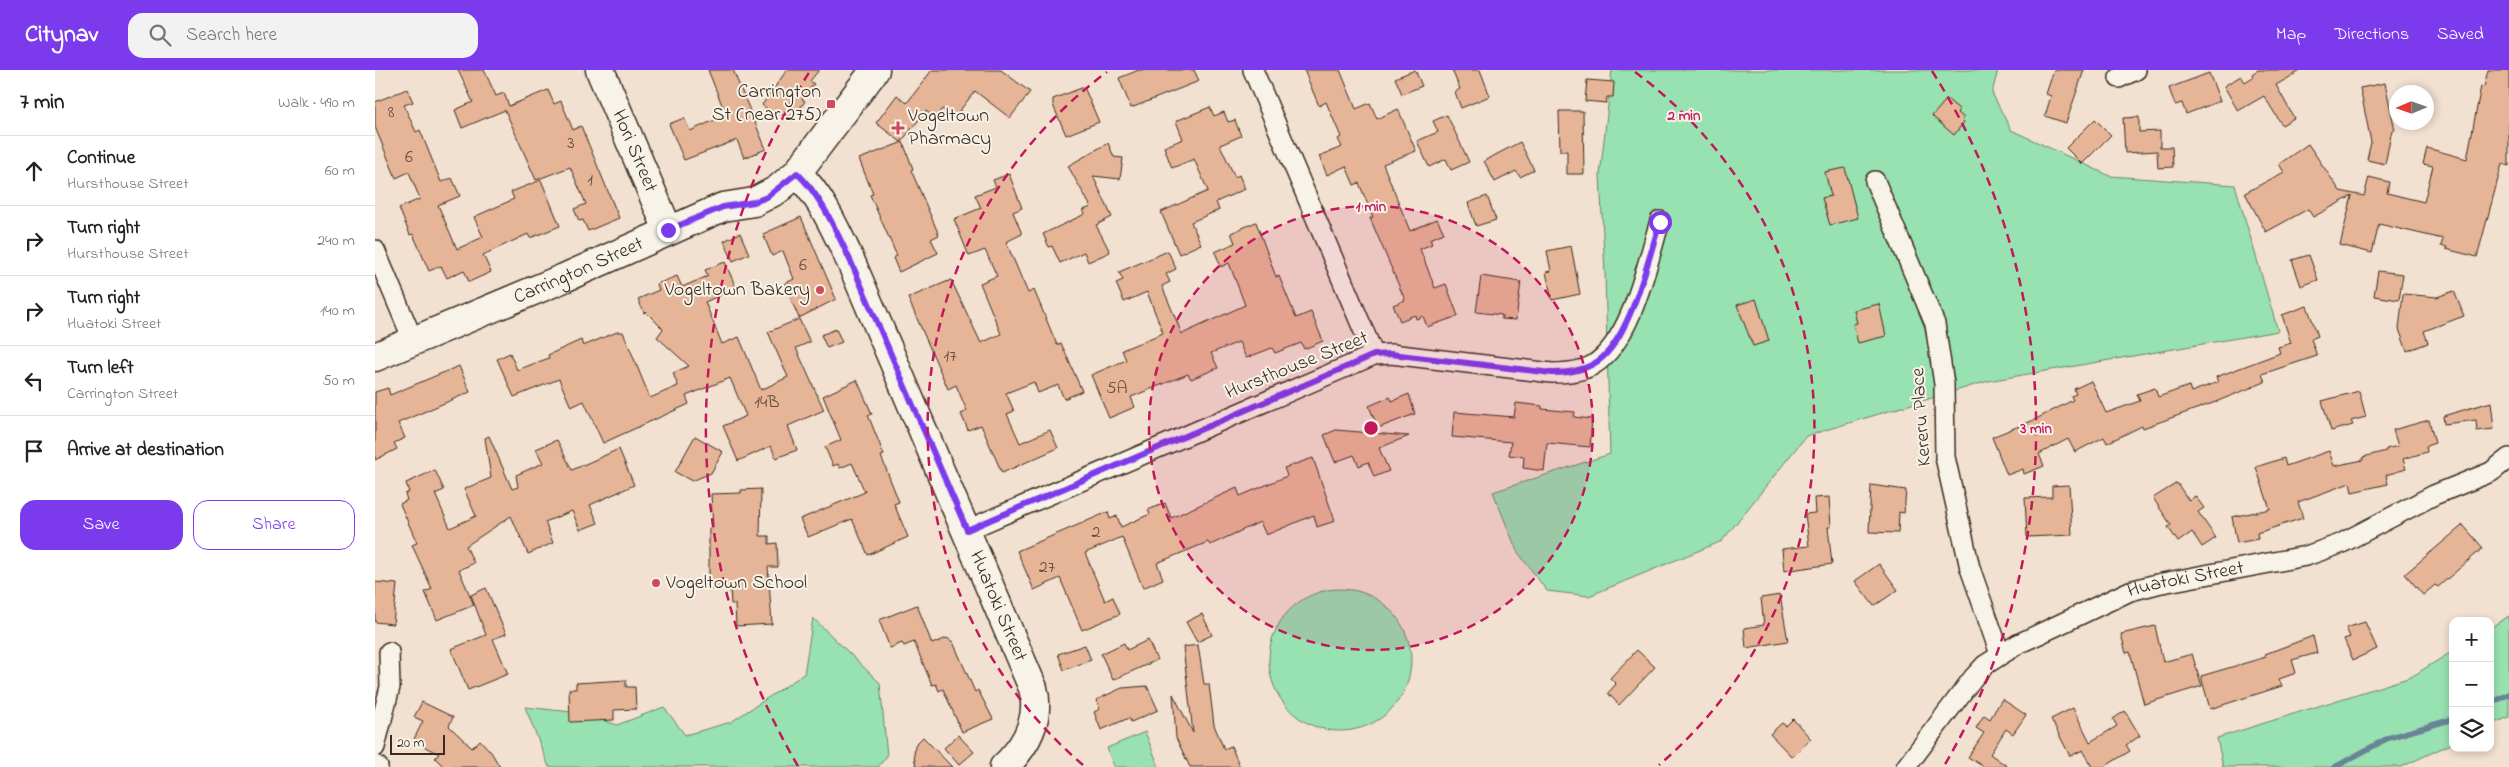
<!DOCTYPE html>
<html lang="en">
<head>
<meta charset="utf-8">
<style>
	:root { --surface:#fff; --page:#f2f2f2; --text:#222; --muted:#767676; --line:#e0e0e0; --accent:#7c3aed }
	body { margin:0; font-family:"Indie Flower",sans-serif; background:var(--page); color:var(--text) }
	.controls { position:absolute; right:15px; bottom:15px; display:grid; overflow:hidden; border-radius:10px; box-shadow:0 2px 8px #0003 }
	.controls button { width:45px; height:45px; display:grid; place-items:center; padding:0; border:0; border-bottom:1px solid var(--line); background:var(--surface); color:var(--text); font:25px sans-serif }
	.compass { position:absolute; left:2014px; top:15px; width:45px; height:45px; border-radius:50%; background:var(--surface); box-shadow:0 2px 8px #0003; rotate:268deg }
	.scale { position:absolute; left:15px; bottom:12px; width:55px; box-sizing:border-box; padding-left:5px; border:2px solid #3b2a1e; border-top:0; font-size:14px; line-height:18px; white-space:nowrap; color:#3b2a1e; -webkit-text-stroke:4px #f7f3e8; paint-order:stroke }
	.stop { position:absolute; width:15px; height:15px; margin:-11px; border:4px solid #7c3aed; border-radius:50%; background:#fff }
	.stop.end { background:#7c3aed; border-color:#fff; box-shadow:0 1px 5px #0008 }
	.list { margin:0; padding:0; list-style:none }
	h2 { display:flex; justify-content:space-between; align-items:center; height:65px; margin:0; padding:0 20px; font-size:21px }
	h2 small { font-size:16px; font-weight:400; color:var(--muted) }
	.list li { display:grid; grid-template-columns:32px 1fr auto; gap:15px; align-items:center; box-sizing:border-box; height:70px; padding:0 20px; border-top:1px solid var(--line) }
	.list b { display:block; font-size:19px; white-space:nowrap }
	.list p { margin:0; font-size:16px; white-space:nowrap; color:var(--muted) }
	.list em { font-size:16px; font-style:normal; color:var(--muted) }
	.actions { display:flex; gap:10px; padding:15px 20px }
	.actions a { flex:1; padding:11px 0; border:1px solid var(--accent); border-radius:15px; text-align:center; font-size:18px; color:var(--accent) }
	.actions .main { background:var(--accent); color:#fff }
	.icon { flex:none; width:28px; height:28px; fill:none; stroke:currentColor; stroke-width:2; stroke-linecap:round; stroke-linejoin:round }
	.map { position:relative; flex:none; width:2134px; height:697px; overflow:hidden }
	header { display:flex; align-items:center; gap:30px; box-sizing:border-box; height:70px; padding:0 25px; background:var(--accent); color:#fff }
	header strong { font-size:24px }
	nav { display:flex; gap:28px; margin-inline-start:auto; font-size:18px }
	.search { width:350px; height:45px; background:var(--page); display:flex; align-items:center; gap:12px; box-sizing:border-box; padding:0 18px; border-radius:15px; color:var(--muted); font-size:19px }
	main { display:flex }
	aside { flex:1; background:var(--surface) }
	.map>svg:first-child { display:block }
	.green { fill:#98e1b0; stroke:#6a8667 }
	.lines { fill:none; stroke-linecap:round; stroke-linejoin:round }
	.stream { stroke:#688495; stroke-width:5.5 }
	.building { fill:#e6b597; stroke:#3b2a1e }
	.street-casing { stroke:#3b2a1e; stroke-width:22 }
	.secondary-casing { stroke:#3b2a1e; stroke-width:31 }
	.street { stroke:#f7f3e8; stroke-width:19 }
	.secondary { stroke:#f7f3e8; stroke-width:28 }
	.route { stroke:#7c3aed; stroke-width:6 }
	.ring { fill:none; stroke:#c2185b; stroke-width:2.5; stroke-dasharray:9 6 }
	.poi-dot { fill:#d1495b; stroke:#f7f3e8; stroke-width:2 }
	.labels { text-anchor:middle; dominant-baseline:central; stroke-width:4; stroke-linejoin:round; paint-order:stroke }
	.number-label { font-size:18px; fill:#664d3c }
	.poi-label { font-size:20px; fill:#3b2a1e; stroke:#f7f3e8; text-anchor:end }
	.street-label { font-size:20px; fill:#3b2a1e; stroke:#f7f3e8 }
	.centre { fill:#c2185b; stroke:#f7f3e8; stroke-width:2.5 }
	.ring-label { font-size:15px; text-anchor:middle; font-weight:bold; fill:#c2185b; stroke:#f7f3e8; stroke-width:4; stroke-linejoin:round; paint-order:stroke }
</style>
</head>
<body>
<header>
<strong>Citynav</strong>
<div class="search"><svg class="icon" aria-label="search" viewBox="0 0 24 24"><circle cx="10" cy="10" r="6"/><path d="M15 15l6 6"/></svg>Search here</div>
<nav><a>Map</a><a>Directions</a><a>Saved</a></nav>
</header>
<main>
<aside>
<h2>7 min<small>Walk · 490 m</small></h2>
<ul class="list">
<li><svg class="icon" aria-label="ahead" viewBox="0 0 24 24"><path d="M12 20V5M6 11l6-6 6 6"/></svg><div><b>Continue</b><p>Hursthouse Street</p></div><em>60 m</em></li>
<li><svg class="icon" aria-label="right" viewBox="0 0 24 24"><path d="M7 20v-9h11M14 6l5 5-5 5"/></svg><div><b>Turn right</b><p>Hursthouse Street</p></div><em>240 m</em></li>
<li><svg class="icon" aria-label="right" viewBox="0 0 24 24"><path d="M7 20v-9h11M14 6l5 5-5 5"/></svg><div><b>Turn right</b><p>Huatoki Street</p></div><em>140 m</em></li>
<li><svg class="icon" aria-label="left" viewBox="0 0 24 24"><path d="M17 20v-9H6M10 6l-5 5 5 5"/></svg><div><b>Turn left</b><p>Carrington Street</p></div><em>50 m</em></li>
<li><svg class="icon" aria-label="arrive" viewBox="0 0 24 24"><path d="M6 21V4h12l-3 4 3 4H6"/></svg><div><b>Arrive at destination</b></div></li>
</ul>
<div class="actions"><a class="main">Save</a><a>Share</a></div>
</aside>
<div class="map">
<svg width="2134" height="697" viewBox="0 0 2134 697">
	<rect width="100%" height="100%" fill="#f2e0d0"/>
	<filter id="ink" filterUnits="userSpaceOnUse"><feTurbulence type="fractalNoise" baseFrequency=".02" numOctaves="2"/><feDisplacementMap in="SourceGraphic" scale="10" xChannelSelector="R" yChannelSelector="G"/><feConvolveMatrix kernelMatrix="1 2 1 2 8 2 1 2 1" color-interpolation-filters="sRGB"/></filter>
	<g filter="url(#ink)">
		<!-- green -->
		<g class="green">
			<path d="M1237,0H1623L1617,23L1636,60L1735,106L1860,115L1903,261L1613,311L1431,366L1347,471L1214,526L1172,521L1142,481L1118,422L1235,384L1230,204L1225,105Z"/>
			<circle cx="965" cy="590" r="71"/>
			<path d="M2134,546V647L2115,655V558Z"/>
			<path d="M438,548L505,613L512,686L503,697H174L150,637L207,643L242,655L289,637L310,665L356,652L429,604Z"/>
			<path d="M2078,581V673L2026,697H1848L1842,668L2036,607Z"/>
			<path d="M770,662L784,697H739L732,678Z"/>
		</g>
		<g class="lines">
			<!-- stream -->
			<g class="stream">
				<path d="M2115,634L2134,624"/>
				<path d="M1960,697L2013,668L2078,649"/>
			</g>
		</g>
		<!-- building -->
		<g class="building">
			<path d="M83,0H109L121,26L129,23L134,36L173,20L179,34L186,31L198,60L206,56L244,148L213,161L208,150L204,151L199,139L211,134L195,97L161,110L130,40L87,58L80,40L98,32Z"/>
			<path d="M333,0H358L391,79L369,88L362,70L309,90L294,54L309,48L315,61L351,45Z"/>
			<path d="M412,0H444L435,11L439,14L427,29L430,31L416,51L402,41L400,45L387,35Z"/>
			<path d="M557,0H626L655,22L635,48L600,21L579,48L567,39L560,48L551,41L526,72L501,53L522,25L532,33Z"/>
			<path d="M764,0H819L824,11L756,38L744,8Z"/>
			<path d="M929,0H965L981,39L995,33L1002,49L1023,39L1041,81L1008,94L1035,161L1062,149L1069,163L1055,169L1057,174L1045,179L1060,218L1071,214L1083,246L1052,257L1048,246L1041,249L1040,245L1025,251L1018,235L1030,230L995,148L998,147L984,113L979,115L971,96L952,105L944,86L967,77L963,69L966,67L951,32L944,36Z"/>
			<path d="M1040,0L1047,16L1027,24L1020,8Z"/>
			<path d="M1077,0H1105L1115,26L1086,38L1080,22L1085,19Z"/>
			<path d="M1679,0H1709L1691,53L1670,46L1676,26L1671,24Z"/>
			<path d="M1883,0H1927L1901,15L1919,48L1907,55L1889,26L1863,41L1849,16L1866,6L1870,12L1878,7L1877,4Z"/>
			<path d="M2113,0H2134V96L2127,94L2102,187L2071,179L2072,177L2066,176L2068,169L2004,154L1997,183L1965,175L1977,126L1938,147L1933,139L1891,162L1870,123L1909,102L1904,94L1933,74L1965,121L1989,126L1994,107L2014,112L2012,123L2049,132L2058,96L2048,94L2052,78L2092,89L2106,16L2109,17Z"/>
			<path d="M1834,3L1845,31L1811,44L1807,33L1800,35L1794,18Z"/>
			<path d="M1212,10L1239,12L1238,27H1232L1231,33L1210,31Z"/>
			<path d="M2010,13L2020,60H2017L2010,94L1992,90L1996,72L1985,18Z"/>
			<path d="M709,17L724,52L691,65L678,35V29Z"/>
			<path d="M32,19L38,32L29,35L41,62L45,60L66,112L77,108L85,126L63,135L82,179L108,167L99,147L139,129L136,122L166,110L185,156L155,168L153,164L108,185L116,202L94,212L89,200L72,208L66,196L54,201L38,164L35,165L24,138L45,129L34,102L21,108L0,57V32Z"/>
			<path d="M1572,29L1585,40L1582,42L1589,48L1587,50L1589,52L1579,65L1557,46Z"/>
			<path d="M835,37L839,46L849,42L853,52L860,50L866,66L845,75L860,107L864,105L870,119L841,132L844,140L816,152L826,174L804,184L786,142L833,121L819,89L797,98L789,77L808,69L801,51Z"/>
			<path d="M1184,41H1208L1209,104H1192V81H1185Z"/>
			<path d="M1072,45L1094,92L1076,100L1071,89L1054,97L1042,71L1063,62L1058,51Z"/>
			<path d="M1764,47V62L1785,61V77H1797L1798,97L1783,98L1782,81L1750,83L1748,48Z"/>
			<path d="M1720,49L1736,65L1707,94L1691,78Z"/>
			<path d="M528,72L538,99L536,100L564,165L556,169L563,183L524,202L518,188L522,186L495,125L498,124L484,89Z"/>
			<path d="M1145,72L1159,100L1145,107L1141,101L1120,112L1109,91Z"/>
			<path d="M733,73L739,87L748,88L745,109L718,106L737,147L721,155L735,182L713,192L709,182L685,193L677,176L674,177L668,164L710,144L708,140L716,137L693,96Z"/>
			<path d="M1470,98L1483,148L1455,155L1447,128L1456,126L1450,102Z"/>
			<path d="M634,104L647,138L638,142L647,164L631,172L653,223L659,220L682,275L686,273L707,321L689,329L683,315L663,323L659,312L631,323L639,341L632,344L645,373L675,360L683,378L627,403L606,355L593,360L586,344L592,341L581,315L573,319L533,228L576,210L606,273L626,264L605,213L622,206L610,180L594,186L579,149L606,138L600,125L621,117L618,110Z"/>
			<path d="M1112,126L1121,150L1101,156L1093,133Z"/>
			<path d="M426,147L461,229L424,248L409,214L419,209L408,181L397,186L388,164Z"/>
			<path d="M881,152L901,207L904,206L921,248L936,242L948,271L929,279L926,273L900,283L897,278L871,288L864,272L836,283L843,298L816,309L813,304L761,325L756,327L760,337L734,348L716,305L751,290L747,280L788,263L772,222L749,232L741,213L748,210L744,202L793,181L801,199L791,204L795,212L787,216L807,264L870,235L854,193L846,197L840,182L860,173L856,163Z"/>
			<path d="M365,163L374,184L358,191L349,171Z"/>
			<path d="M1196,176L1205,224L1177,230L1171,202L1176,201L1172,181Z"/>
			<path d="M1934,185L1943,210L1926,216L1917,190Z"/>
			<path d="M350,192L361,218L330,232L347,274L364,267L386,320L413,307L393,262L424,249L435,272L421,278L449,340L413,356L422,380L401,388L396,376L363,391L348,356L371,346L355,308L311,326L314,334L228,373L209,331L196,337L184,309L139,327L122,289L135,283L142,300L174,288L173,285L206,270L208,276L242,262H248L275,328L303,316L298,303L314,296L282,267L288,259L271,242L269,243L263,229L284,220L282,214L302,206L307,217L333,206L330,200Z"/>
			<path d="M2003,201L2028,204L2024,230L1999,226Z"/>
			<path d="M1106,206L1146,212L1141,250L1126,249L1127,245L1101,242Z"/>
			<path d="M2079,221L2089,246L2049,261L2053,273L2032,281L2024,259L2028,224L2062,227Z"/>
			<path d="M1381,229L1394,271L1378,276L1362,235Z"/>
			<path d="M1504,234L1511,266L1483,273L1478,254L1482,253L1479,240Z"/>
			<path d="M1932,236L1943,266L1936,269L1942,286L1887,304L1890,312L1838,333L1768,358L1767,356L1732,373L1729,367L1700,382L1693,369L1664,384L1669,396L1649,404L1648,399L1632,405L1617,367L1659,350L1698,330L1696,326L1701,324L1699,319L1716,311L1731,343L1765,331L1762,324L1780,318L1783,327L1814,316L1816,322L1843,312L1841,307L1905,283L1903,277L1916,273L1907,245Z"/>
			<path d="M461,259L467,272L452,278L446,265Z"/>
			<path d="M84,296L95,322L23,353L30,368L19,373L22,379L0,390V322L13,318L15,325Z"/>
			<path d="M482,310L497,344L493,345L509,385L506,386L524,432L519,434L533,467L493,485L477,449L433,467L425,449L490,422L477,393L465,398L463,394L458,396L450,377L466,370L448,326Z"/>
			<path d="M1984,321L1991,347L1976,351L1978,355L1956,361L1947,331Z"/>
			<path d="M1034,324L1040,344L1003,358L994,336L1015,327L1017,331Z"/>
			<path d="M2116,332L2119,359L2102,361L2101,350L2069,354L2068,346Z"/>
			<path d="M1141,333L1167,336V339L1200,342L1199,347L1217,349L1215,377L1172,373L1169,401L1148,398L1149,387L1134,385L1136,372L1077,367L1079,342L1139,347Z"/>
			<path d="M2054,350L2060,373L2051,376L2052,382L2028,389L2031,399L2011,405L2013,414L1977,422L1975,413L1923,432L1928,448L1882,463L1883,469L1862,473L1857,447L1895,439L1881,397L1909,388L1911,396L1954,381L1959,396L1988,390V387L2011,381V379L2023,376L2018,360Z"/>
			<path d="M961,360L1034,366L1004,378L1014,401L999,407L993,392L984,396L979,385L960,392L949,365Z"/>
			<path d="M114,366L137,419L143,417L141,405L168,393L161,379L182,370L197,400L244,379L259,415L215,435L223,453L205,460L197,441L170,452L178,473L153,484L136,446L91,476L99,493L84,500L99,535L62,550L50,522L57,519L37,475L42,473L25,434L32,430L30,424L34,422L31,413L60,400L69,420L60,424L75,458L101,446L89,419L116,408L110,368Z"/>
			<path d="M320,366L348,382L336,403L317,411L300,402Z"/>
			<path d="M938,388L960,451L942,457L939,445L891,465L885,452L835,475L833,472L782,493L788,509L768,518L747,467L710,483L730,531L738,527L745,544L707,560L685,508L659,520L642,481L733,442L735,449L742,446L746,457L775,444L773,440L790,433L796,448L862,418L865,426L912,406L909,398Z"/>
			<path d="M1802,413L1814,431L1820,426L1829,438L1823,442L1841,468L1827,477L1817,462L1803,472L1793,457L1796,455L1778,428Z"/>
			<path d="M1496,415L1531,420L1529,443L1524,442L1523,463L1494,462Z"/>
			<path d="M1694,415L1697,465L1652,467L1650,428L1677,427V416Z"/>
			<path d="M386,419L385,466H394V474L402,473L403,497H393L397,554L361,556L360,534H356L355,518L334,519V458H338L336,424L366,423V420Z"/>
			<path d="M1454,427L1456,457H1453L1457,494L1409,501L1407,479L1434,476L1430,444L1440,443L1439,428Z"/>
			<path d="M2088,455L2108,478L2063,517L2060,515L2048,525L2030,504Z"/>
			<path d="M1504,494L1523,520L1499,536L1480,511Z"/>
			<path d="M0,512L22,514L18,554L0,552Z"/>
			<path d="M111,518L131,564L118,569L133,604L93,620L76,579L111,565L96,525Z"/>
			<path d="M1405,525L1413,571L1371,578L1369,558L1389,555L1386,528Z"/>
			<path d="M542,535L557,574L572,568L578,572L600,622L603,620L618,649L587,662L568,619L564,621L561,614L557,615L539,572L529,576L527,573L515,578L504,550Z"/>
			<path d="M827,544L837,565L822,572L811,552Z"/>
			<path d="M1990,552L2002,579L1978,590L1969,569L1975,567L1971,558Z"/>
			<path d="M1780,556L1788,592L1817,584L1827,616L1769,634L1755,582L1751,583L1746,564Z"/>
			<path d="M1938,566L1942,583L1917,590L1921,603L1904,609L1907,616L1835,639L1826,606L1891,587L1890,584Z"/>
			<path d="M773,570L782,590L738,610L726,584L749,573L752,580Z"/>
			<path d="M710,575L716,590L689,600L683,584Z"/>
			<path d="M823,575L829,614H834L839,655L849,679L856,676L865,697H815L801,668L798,624L818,663L808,577Z"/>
			<path d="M1262,580L1280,597L1244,635L1233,623L1241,614L1235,608Z"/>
			<path d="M251,610V617H260L261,639L239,640V650L195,652L194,619H201V613Z"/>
			<path d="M772,616L783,640L756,652L754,648L726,660L719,642L725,639L721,630L747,618Z"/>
			<path d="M1627,629L1651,645L1638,664L1631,659L1615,684L1633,697H1609L1593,687L1609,663L1601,658L1609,645L1615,649Z"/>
			<path d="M47,632L78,647L74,656L97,678L105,670L116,682L125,697H69L60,688L64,684L38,671L48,651L39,647Z"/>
			<path d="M1698,638L1715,672L1742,656L1738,649L1750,641L1765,666L1751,675L1755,681L1729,697H1717L1708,680L1695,686L1676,649Z"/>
			<path d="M1418,649L1436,669L1417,687L1395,664L1407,653L1411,656Z"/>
			<path d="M583,665L599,682L584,695L569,678Z"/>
			<path d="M548,667L577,697H541L539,685L540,675Z"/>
		</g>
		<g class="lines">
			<!-- street casing -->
			<g class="street-casing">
				<g id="street">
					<path d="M878,0L999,285"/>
					<path d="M1744,8L1761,0"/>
					<path d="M1500,111L1560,254L1569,314L1570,387L1595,498L1625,584"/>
					<path d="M0,180L38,270"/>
					<path d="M592,460L999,285L1016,284L1177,303C1190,303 1206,302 1218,295C1257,271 1272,193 1285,151"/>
					<path d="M0,677L15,617L14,582"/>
					<path d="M0,695L3,697"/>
					<path id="s1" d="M1531,697L1598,608L1610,595L1643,574L1755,521L1782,514L1931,486L1965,474L2059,425L2116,402L2134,388"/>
				</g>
			</g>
			<!-- secondary casing -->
			<g class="secondary-casing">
				<g id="secondary">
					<path id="s2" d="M225,0L293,160"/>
					<path id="s3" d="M422,103C447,127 461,161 476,192L658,618C666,649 651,676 629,697"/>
					<path id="s4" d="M0,287L189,208L348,137L379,132L402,120L422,103L500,0"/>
				</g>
			</g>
			<!-- street -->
			<use href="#street" class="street"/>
			<!-- secondary -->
			<use href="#secondary" class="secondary"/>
		</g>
	</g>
	<g class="lines" filter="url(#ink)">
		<!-- route -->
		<path class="route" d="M293,160L348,137L379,132L392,127L422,103C447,127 461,161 476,192L592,460L999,285L1016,284L1177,303C1195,303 1213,300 1227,288C1257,261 1273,190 1285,152"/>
	</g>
	<!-- distance rings -->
	<circle cx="996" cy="358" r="222" fill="#c2185b" fill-opacity=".12"/>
	<g class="ring">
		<circle cx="996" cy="358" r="222"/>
		<path d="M708 695A443 443 0 0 1 732 2M1260 2A443 443 0 0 1 1284 695"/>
		<path d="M423 696A665 665 0 0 1 435 1M1557 1A665 665 0 0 1 1569 696"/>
	</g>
	<!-- markers -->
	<g class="poi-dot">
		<rect x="451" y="29" width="10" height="10" rx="2.5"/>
		<path d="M520.5 50.5h5v5h5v5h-5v5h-5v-5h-5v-5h5z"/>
		<circle cx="445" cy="220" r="5"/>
		<circle cx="281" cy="513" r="5"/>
	</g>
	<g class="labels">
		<!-- number labels -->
		<g class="number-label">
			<text x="16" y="43">8</text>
			<text x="196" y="74">3</text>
			<text x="34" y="88">6</text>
			<text x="215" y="111">1</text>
			<text x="428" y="196">6</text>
			<text x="575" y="287">17</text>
			<text x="742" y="319">5A</text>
			<text x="392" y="333">14B</text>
			<text x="721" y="463">2</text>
			<text x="672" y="498">27</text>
		</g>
		<!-- poi labels -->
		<g class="poi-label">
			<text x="446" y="22">Carrington<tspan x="446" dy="23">St (near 275)</tspan></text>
			<text x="533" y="46" text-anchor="start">Vogeltown<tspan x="533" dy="23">Pharmacy</tspan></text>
			<text x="435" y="220">Vogeltown Bakery</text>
			<text x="291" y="513" text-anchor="start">Vogeltown School</text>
		</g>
		<!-- street labels -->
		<g class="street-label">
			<text stroke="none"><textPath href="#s2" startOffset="88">Hori Street</textPath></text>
			<text stroke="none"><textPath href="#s4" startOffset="221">Carrington Street</textPath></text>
			<text transform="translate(922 296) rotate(-22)">Hursthouse Street</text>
			<text transform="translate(1547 347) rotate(-94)">Kereru Place</text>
			<text stroke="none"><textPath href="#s1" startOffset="349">Huatoki Street</textPath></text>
			<text stroke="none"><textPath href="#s3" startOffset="479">Huatoki Street</textPath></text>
		</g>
	</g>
	<circle cx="996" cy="358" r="8" class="centre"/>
	<g class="ring-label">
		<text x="1309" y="50">2 min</text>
		<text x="996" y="141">1 min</text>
		<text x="1661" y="363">3 min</text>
	</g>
</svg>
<div class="controls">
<button>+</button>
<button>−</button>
<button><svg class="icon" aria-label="layers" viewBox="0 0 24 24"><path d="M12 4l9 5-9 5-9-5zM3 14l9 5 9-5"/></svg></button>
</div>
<svg class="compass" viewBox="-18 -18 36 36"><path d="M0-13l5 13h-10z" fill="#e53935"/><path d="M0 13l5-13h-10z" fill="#767676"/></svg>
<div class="scale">20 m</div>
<div class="stop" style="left:1285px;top:152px"></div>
<div class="stop end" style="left:293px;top:160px"></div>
</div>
</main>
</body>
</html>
